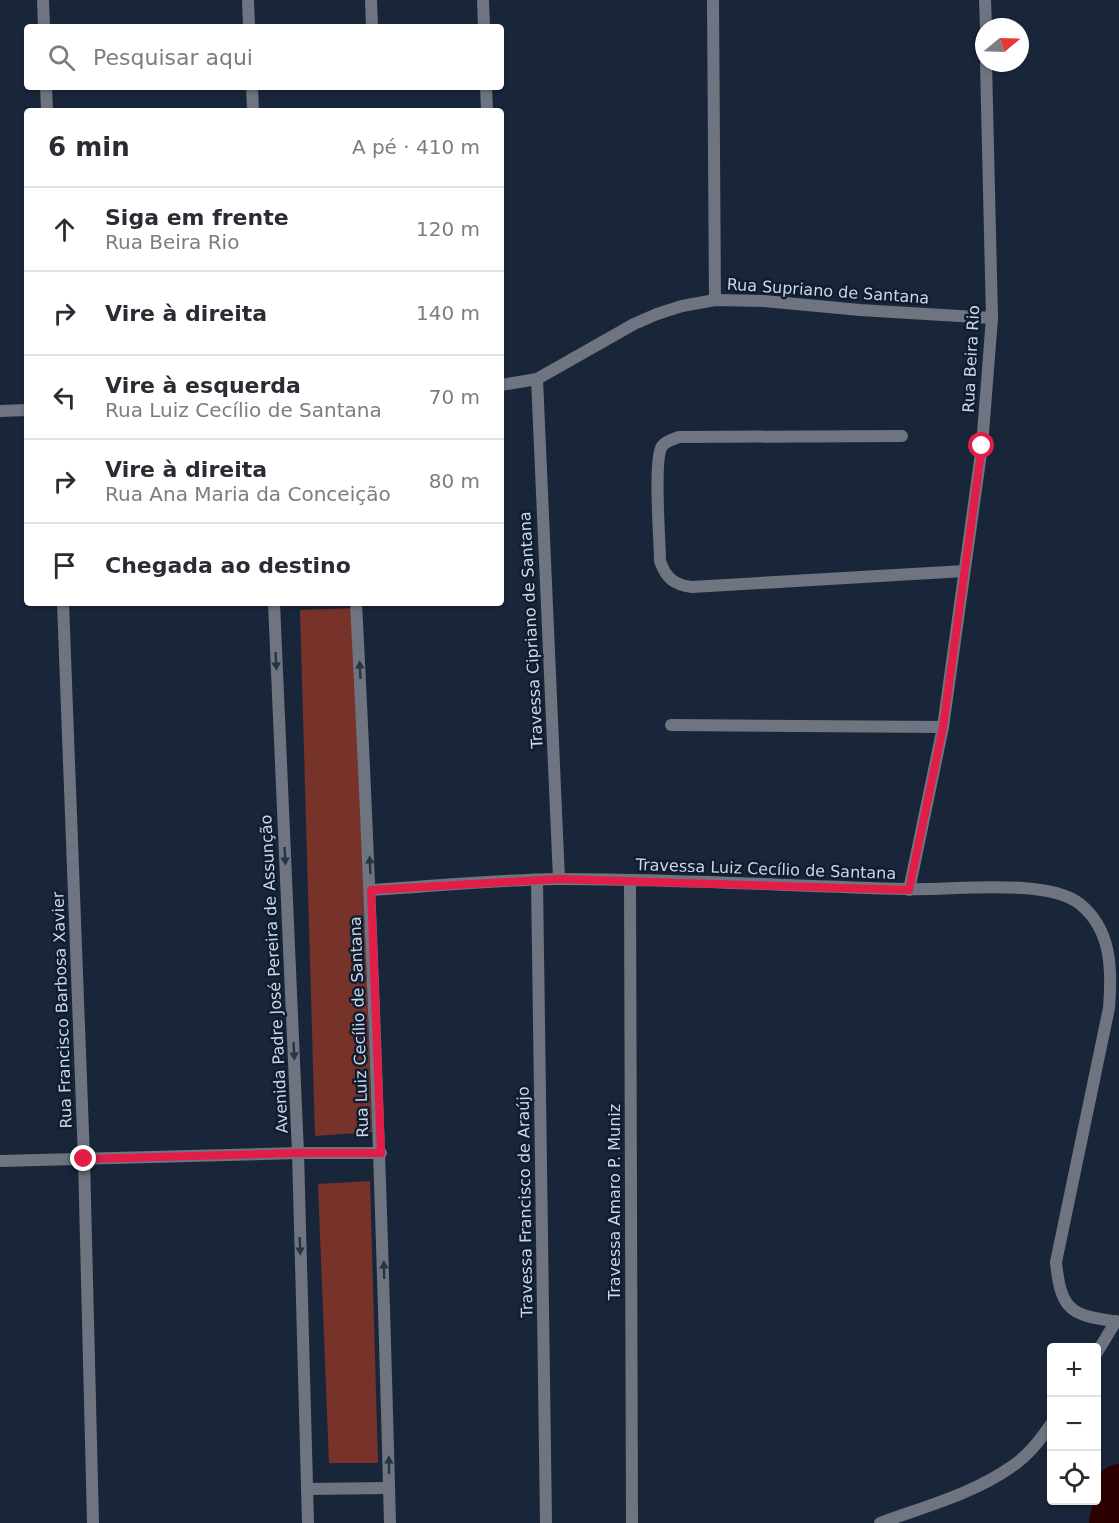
<!DOCTYPE html>
<html lang="pt">
<head>
<meta charset="utf-8">
<style>
	:root { --surface:#fff; --page:#f2f2f3; --text:#2b2b33; --muted:#7c7c81; --line:#e1e1e2 }
	body { margin:0; font-family:"DejaVu Sans",sans-serif; background:var(--page); color:var(--text) }
	.controls { position:absolute; right:18px; bottom:18px; display:grid; overflow:hidden; border-radius:6px; box-shadow:0 2px 4px #0004 }
	.controls button { width:54px; height:54px; display:grid; place-items:center; padding:0; border:0; border-bottom:2px solid var(--line); background:var(--surface); color:var(--text); font:30px sans-serif }
	.compass { position:absolute; left:975px; top:18px; width:54px; height:54px; border-radius:50%; background:var(--surface); box-shadow:0 2px 4px #0004; rotate:71deg }
	.stop { position:absolute; width:18px; height:18px; margin:-14px; border:4px solid #e11d48; border-radius:50%; background:#fff }
	.stop.end { background:#e11d48; border-color:#fff; box-shadow:0 2px 6px #0008 }
	.list { margin:0; padding:0; list-style:none }
	h2 { display:flex; justify-content:space-between; align-items:center; height:78px; margin:0; padding:0 24px; font-size:26px }
	h2 small { font-size:20px; font-weight:400; color:var(--muted) }
	.list li { display:grid; grid-template-columns:39px 1fr auto; gap:18px; align-items:center; box-sizing:border-box; height:84px; padding:0 24px; border-top:2px solid var(--line) }
	.list b { display:block; font-size:22px; white-space:nowrap }
	.list p { margin:0; font-size:20px; white-space:nowrap; color:var(--muted) }
	.list em { font-size:20px; font-style:normal; color:var(--muted) }
	.icon { flex:none; width:33px; height:33px; fill:none; stroke:currentColor; stroke-width:2; stroke-linecap:round; stroke-linejoin:round }
	.map { position:relative; flex:none; width:1119px; height:1523px; overflow:hidden }
	.search { position:absolute; background:var(--surface); box-shadow:0 2px 4px #0004; left:24px; top:24px; width:480px; height:66px; display:flex; align-items:center; gap:15px; box-sizing:border-box; padding:0 21px; border-radius:6px; color:var(--muted); font-size:22px }
	.panel { position:absolute; background:var(--surface); box-shadow:0 2px 4px #0004; left:24px; top:108px; width:480px; height:498px; border-radius:6px }
	.map>svg:first-child { display:block }
	.green { fill:#77332a }
	.lines { fill:none; stroke-linecap:round; stroke-linejoin:round }
	.river { stroke:#2d0000; stroke-width:46 }
	.service { stroke:#6e7580; stroke-width:12 }
	.minor { stroke:#6e7580; stroke-width:12 }
	.tertiary { stroke:#6e7580; stroke-width:12 }
	.oneway { fill:#283344 }
	.route { stroke:#e11d48; stroke-width:8 }
	.labels { text-anchor:middle; dominant-baseline:central; stroke-width:5; stroke-linejoin:round; paint-order:stroke }
	.street-label { font-size:16px; fill:#cdd6e3; stroke:#101d30 }
</style>
</head>
<body>
<div class="map">
<svg width="1119" height="1523" viewBox="0 0 1119 1523">
	<rect width="100%" height="100%" fill="#19263a"/>
	<!-- green -->
	<g class="green">
		<path d="M354,608L372,1132L315,1136L300,610Z"/>
		<path d="M370,1181L378,1463H329L318,1184Z"/>
	</g>
	<g class="lines">
		<!-- river -->
		<path class="river" d="M1112,1523L1119,1487"/>
		<!-- service -->
		<path class="service" d="M371,0L372,27"/>
		<!-- minor -->
		<g class="minor">
			<path d="M43,0L44,27"/>
			<path d="M248,0L249,27"/>
			<path d="M483,0L484,27"/>
			<path d="M713,0L715,300"/>
			<path d="M985,0L986,27"/>
			<path d="M46,87L47,111"/>
			<path d="M252,87L253,111"/>
			<path d="M486,87L487,111"/>
			<path d="M537,379L559,879"/>
			<path d="M501,385L537,379L634,324L657,314L682,306L715,300L764,301L860,310L992,318"/>
			<path d="M0,411L27,410"/>
			<path d="M902,436L679,437C673,439 666,441 662,446C653,460 660,540 660,561C666,578 674,585 692,587L964,571"/>
			<path d="M63,603L84,1159L93,1523"/>
			<path d="M671,725L943,727"/>
			<path d="M537,880L546,1523"/>
			<path d="M630,881L632,1523"/>
			<path d="M371,890C433,886 495,880 557,879C673,879 790,886 906,889C950,891 1046,877 1080,904C1112,930 1112,970 1109,1008L1056,1262C1061,1313 1072,1315 1119,1322"/>
			<path d="M909,890L943,727L982,446L992,318L986,63"/>
			<path d="M0,1161L298,1153H381"/>
			<path d="M1096,1354L1116,1321"/>
			<path d="M880,1523C923,1507 973,1494 1011,1467C1028,1456 1040,1440 1052,1423"/>
		</g>
		<!-- tertiary -->
		<g class="tertiary">
			<path d="M274,603L298,1153L308,1523"/>
			<path d="M356,603C372,910 382,1216 390,1523"/>
			<path d="M307,1489L389,1488"/>
		</g>
	</g>
	<!-- one-way arrows -->
	<defs><path id="oneway-solid" d="M-6-.8H1V-3.2L6.5 0L1 3.2V.8H-6Z" transform="scale(1.5)"/></defs>
	<g class="oneway">
		<use href="#oneway-solid" transform="translate(276 661) rotate(87)"/>
		<use href="#oneway-solid" transform="translate(360 670) rotate(-93)"/>
		<use href="#oneway-solid" transform="translate(285 856) rotate(87)"/>
		<use href="#oneway-solid" transform="translate(370 865) rotate(-93)"/>
		<use href="#oneway-solid" transform="translate(294 1051) rotate(87)"/>
		<use href="#oneway-solid" transform="translate(300 1246) rotate(88)"/>
		<use href="#oneway-solid" transform="translate(384 1270) rotate(-91)"/>
		<use href="#oneway-solid" transform="translate(389 1465) rotate(-91)"/>
	</g>
	<g class="lines">
		<!-- route -->
		<path class="route" d="M84,1159L298,1153H381L371,890L559,879L909,890L943,727L982,446"/>
	</g>
	<g class="labels">
		<!-- street labels -->
		<g class="street-label">
			<text transform="translate(828 291) rotate(4)">Rua Supriano de Santana</text>
			<text transform="translate(971 359) rotate(-87)">Rua Beira Rio</text>
			<text transform="translate(531 630) rotate(-93)">Travessa Cipriano de Santana</text>
			<text transform="translate(766 869) rotate(2)">Travessa Luiz Cecílio de Santana</text>
			<text transform="translate(274 974) rotate(-93)">Avenida Padre José Pereira de Assunção</text>
			<text transform="translate(62 1010) rotate(-92)">Rua Francisco Barbosa Xavier</text>
			<text transform="translate(359 1027) rotate(-92)">Rua Luiz Cecílio de Santana</text>
			<text transform="translate(525 1202) rotate(-91)">Travessa Francisco de Araújo</text>
			<text transform="translate(614 1202) rotate(-90)">Travessa Amaro P. Muniz</text>
		</g>
	</g>
</svg>
<div class="controls">
<button>+</button>
<button>−</button>
<button><svg class="icon" aria-label="locate" viewBox="0 0 24 24"><circle cx="12" cy="12" r="6"/><path d="M12 2v4M12 18v4M2 12h4M18 12h4"/></svg></button>
</div>
<svg class="compass" viewBox="-18 -18 36 36"><path d="M0-13l5 13h-10z" fill="#e53935"/><path d="M0 13l5-13h-10z" fill="#7c7c81"/></svg>
<div class="stop" style="left:982px;top:446px"></div>
<div class="stop end" style="left:84px;top:1159px"></div>
<div class="search"><svg class="icon" aria-label="search" viewBox="0 0 24 24"><circle cx="10" cy="10" r="6"/><path d="M15 15l6 6"/></svg>Pesquisar aqui</div>
<section class="panel">
<h2>6 min<small>A pé · 410 m</small></h2>
<ul class="list">
<li><svg class="icon" aria-label="ahead" viewBox="0 0 24 24"><path d="M12 20V5M6 11l6-6 6 6"/></svg><div><b>Siga em frente</b><p>Rua Beira Rio</p></div><em>120 m</em></li>
<li><svg class="icon" aria-label="right" viewBox="0 0 24 24"><path d="M7 20v-9h11M14 6l5 5-5 5"/></svg><div><b>Vire à direita</b></div><em>140 m</em></li>
<li><svg class="icon" aria-label="left" viewBox="0 0 24 24"><path d="M17 20v-9H6M10 6l-5 5 5 5"/></svg><div><b>Vire à esquerda</b><p>Rua Luiz Cecílio de Santana</p></div><em>70 m</em></li>
<li><svg class="icon" aria-label="right" viewBox="0 0 24 24"><path d="M7 20v-9h11M14 6l5 5-5 5"/></svg><div><b>Vire à direita</b><p>Rua Ana Maria da Conceição</p></div><em>80 m</em></li>
<li><svg class="icon" aria-label="arrive" viewBox="0 0 24 24"><path d="M6 21V4h12l-3 4 3 4H6"/></svg><div><b>Chegada ao destino</b></div></li>
</ul>
</section>
</div>
</body>
</html>
